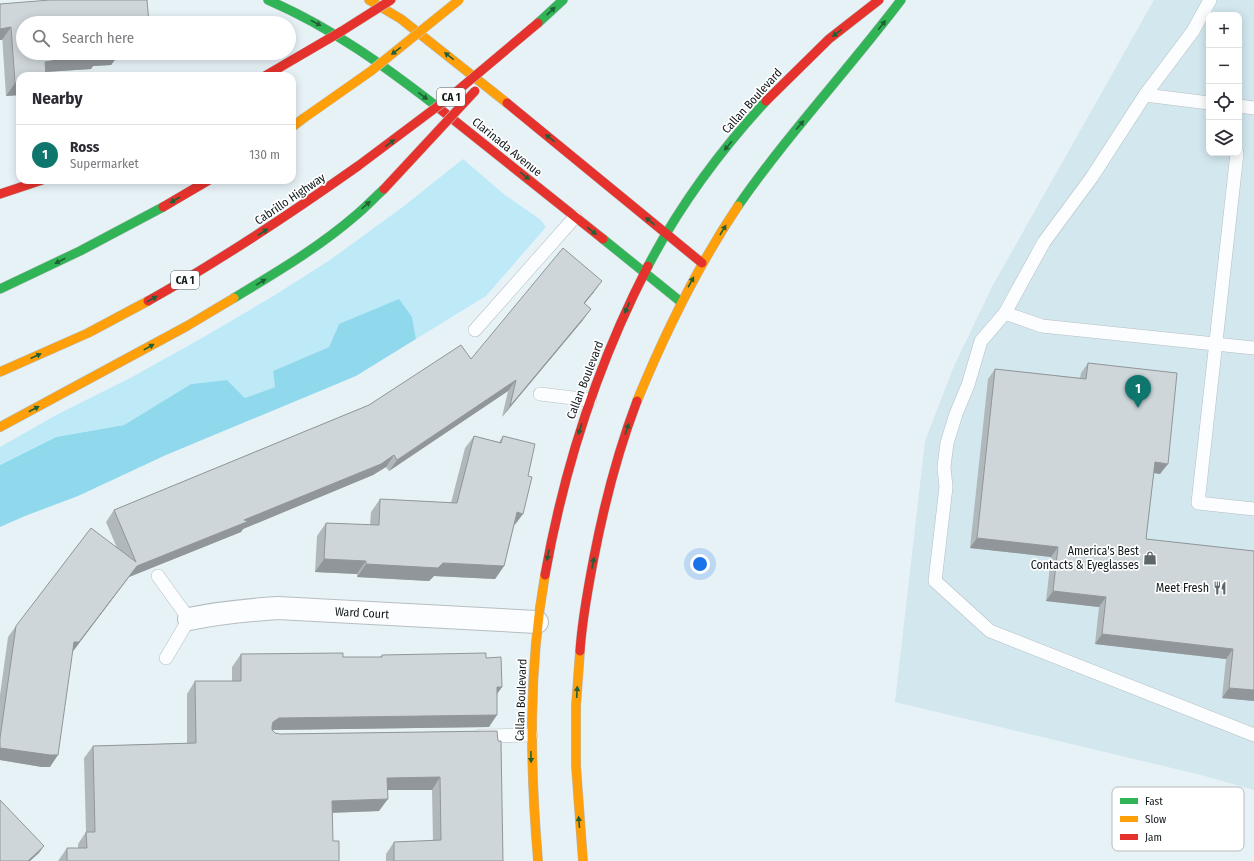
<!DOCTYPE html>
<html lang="en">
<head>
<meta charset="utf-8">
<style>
	:root { --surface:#fff; --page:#f2f2f3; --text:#2b2b33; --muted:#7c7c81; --line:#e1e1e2; --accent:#0f766e }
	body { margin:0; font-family:"Fira Sans Condensed",sans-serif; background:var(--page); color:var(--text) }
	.controls { position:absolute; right:12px; top:12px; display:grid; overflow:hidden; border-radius:8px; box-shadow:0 2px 10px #0003 }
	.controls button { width:36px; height:36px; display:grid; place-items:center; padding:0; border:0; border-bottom:1px solid var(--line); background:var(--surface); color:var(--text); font:20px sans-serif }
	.you { position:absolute; left:700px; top:564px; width:14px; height:14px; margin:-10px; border:3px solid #fff; border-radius:50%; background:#1a73e8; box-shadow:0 0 0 6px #1a73e833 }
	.badge { display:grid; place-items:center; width:26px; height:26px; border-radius:50%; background:var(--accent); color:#fff; font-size:13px; font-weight:700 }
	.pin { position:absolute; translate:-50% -33px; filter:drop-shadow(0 1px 2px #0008) }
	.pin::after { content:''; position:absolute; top:21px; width:14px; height:12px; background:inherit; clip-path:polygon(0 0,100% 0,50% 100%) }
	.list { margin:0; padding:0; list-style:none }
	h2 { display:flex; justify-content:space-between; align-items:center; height:52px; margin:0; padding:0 16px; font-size:17px }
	h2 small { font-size:13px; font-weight:400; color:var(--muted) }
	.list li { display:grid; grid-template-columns:26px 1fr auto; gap:12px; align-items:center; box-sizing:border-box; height:60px; padding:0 16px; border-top:1px solid var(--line) }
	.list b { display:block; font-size:15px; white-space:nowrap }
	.list p { margin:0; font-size:13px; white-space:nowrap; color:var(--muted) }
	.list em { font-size:13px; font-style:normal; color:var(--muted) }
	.icon { flex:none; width:22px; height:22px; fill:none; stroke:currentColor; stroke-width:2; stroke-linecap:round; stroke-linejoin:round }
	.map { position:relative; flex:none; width:1254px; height:861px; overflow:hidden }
	.search { position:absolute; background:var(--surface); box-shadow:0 2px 10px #0003; left:16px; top:16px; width:280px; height:44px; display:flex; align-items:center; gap:10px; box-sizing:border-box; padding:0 14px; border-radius:22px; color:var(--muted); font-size:15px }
	.panel { position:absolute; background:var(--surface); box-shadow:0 2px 10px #0003; left:16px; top:72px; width:280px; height:112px; border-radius:12px }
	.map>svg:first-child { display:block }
	.built { fill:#d2e7ee; fill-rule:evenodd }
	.green { fill:#beeaf8 }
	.forest { fill:#90d9ed }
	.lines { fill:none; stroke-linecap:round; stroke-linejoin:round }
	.lane-casing { stroke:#b6bec2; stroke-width:14 }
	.street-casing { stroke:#b6bec2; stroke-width:24 }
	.fast-casing { stroke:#b6bec2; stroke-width:10 }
	.slow-casing { stroke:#b6bec2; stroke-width:10 }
	.jam-casing { stroke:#b6bec2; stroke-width:10 }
	.lane { stroke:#fbfdfe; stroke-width:13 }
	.street { stroke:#fbfdfe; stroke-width:22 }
	.fast { stroke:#30b455; stroke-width:9 }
	.slow { stroke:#ff9f0a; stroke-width:9 }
	.jam { stroke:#e5322d; stroke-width:9 }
	.slow-bridge-casing { stroke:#c7cdcf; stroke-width:10; stroke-linecap:butt }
	.jam-bridge-casing { stroke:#c7cdcf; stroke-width:10; stroke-linecap:butt }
	.slow-bridge { stroke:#ff9f0a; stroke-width:9 }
	.jam-bridge { stroke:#e5322d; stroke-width:9 }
	.wall { fill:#b1b8bb }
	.shaded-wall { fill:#909699 }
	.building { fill:#ced6da; stroke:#909699 }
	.oneway { fill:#206036 }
	.labels { text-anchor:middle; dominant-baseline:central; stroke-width:3.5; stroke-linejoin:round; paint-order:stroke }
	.shield { fill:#fff; stroke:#5a5f61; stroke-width:1 }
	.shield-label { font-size:11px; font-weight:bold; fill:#131b1d }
	.street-label { font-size:12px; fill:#131b1d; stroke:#fff }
	.poi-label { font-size:12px; fill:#131b1d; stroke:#fff; text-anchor:end }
	.key { fill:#fff; stroke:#b8bbbb; stroke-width:1 }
	.key-label { font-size:11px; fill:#131b1d }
</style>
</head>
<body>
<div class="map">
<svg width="1254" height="861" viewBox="0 0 1254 861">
	<rect width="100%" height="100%" fill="#e7f2f7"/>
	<!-- built -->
	<path class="built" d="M1154,0H1254V790L1201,775L895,702L925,441L954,366L993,285ZM1209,15H1239V153H1209Z"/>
	<!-- green -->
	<path class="green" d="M463,159L505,195L541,220L546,227L486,296L416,339L412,317L339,324L329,347L273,371L275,387L245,398L227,380L191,384L124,425L56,437L0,465V447L58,414L132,377L202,338L275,295L330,260L404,206Z"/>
	<!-- forest -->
	<path class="forest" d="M399,299L412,317L416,339L356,376L166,455L78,496L25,516L0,527V465L56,437L124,425L191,384L227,380L245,398L275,387L273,371L329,347L339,324Z"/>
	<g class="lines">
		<!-- lane casing -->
		<g class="lane-casing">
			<g id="lane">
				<path d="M1210,0L1193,31L1145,95L1092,177L1044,242L1005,313L981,341L968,385L956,414L947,443L944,467L946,487L935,581L990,631L1254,735"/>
				<path d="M1145,95L1209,103"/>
				<path d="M1239,106L1254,108"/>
				<path d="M1237,153L1198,503L1254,509"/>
				<path d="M1005,313L1042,326L1254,348"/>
				<path d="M475,330L575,217"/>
				<path d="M540,394L590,400"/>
				<path d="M158,576L189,619L166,658"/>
				<path d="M481,736L531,735"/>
			</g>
		</g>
		<!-- street casing -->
		<g class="street-casing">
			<path id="street" d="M189,619C218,613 247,610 278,608L537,622"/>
		</g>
		<!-- fast casing -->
		<g class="fast-casing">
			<g id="fast">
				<path d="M268,0C331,27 386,67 440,109"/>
				<path d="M538,23L563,0"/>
				<path d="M738,206C788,134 848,70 901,0"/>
				<path d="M603,239L681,302"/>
				<path d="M648,266C680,205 720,151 766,101"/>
				<path d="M0,289L80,251L163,207"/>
				<path d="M234,298C275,273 318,248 355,216C365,208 374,198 384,189"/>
			</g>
		</g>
		<!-- slow casing -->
		<g class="slow-casing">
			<g id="slow">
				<path d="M369,0L401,19L507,103"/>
				<path d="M292,127L304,118"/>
				<path d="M0,372L88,333L148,301"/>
				<path d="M637,401C665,333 697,267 738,206"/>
				<path d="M0,427L187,326L234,298"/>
				<path d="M580,651L576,706V766L583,861"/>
				<path d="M538,861C530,765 528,671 545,575"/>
			</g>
		</g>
		<!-- jam casing -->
		<g class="jam-casing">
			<g id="jam">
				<path d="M766,101L829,39L879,0"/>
				<path d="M507,103L702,263"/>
				<path d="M440,109L603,239"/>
				<path d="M0,194L42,180"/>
				<path d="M163,207L209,180"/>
				<path d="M148,301C221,260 290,214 358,166"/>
				<path d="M545,575C564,468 598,363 648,266"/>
				<path d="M580,651C582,620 588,588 594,557C604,505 618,451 637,401"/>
			</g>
		</g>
		<!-- lane -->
		<use href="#lane" class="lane"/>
		<!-- street -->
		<use href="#street" class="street"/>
		<!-- fast -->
		<use href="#fast" class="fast"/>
		<!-- slow -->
		<use href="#slow" class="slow"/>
		<!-- jam -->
		<use href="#jam" class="jam"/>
		<!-- slow-bridge casing -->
		<g class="slow-bridge-casing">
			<path id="slow-bridge" d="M304,118L371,71L459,0"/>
		</g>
		<!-- jam-bridge casing -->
		<g class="jam-bridge-casing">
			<g id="jam-bridge">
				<path d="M265,76L342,31L391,0"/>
				<path d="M358,166L450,97L538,23"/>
				<path d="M384,189L475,91"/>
			</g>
		</g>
		<!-- slow-bridge -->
		<use href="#slow-bridge" class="slow-bridge"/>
		<!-- jam-bridge -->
		<use href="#jam-bridge" class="jam-bridge"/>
	</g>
	<!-- wall -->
	<g class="wall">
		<path d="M0,4L23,53H129L127,55L117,57L111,65L93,66L91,69L46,72L20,95L6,96Z"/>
		<path d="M594,292L585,303L583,320L502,417L508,391L389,471L386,467L373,475L243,529L241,532L129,577L72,652L50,767H42L0,760V695L8,637L16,626L117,548L106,522L114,510L369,405L471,359Z"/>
		<path d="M1088,363L1160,474L1154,473L1146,539L1254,551V701L1222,698L1226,659L1095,644L1099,607L1046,601L1051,557L970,548L988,379L995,369L1080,378L1081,373Z"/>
		<path d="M474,436L499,442L503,436L514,526L504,566L495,579L434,576L429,581L357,577V574L315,572L317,536L326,523L370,525L371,512L380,499L451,503L465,448Z"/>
		<path d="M241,654L343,657H380L382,655L486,658L502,687L497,694L489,727L273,730L275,733L280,734L497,731L503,861H386V854L394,842L433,841L432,790H388L379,811L332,813L333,841L339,861H58L67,848H78V844L86,832L84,758L93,746L187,743V694L195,681H232V667Z"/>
	</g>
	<!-- shaded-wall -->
	<g class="shaded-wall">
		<path d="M11,27L2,40H0V29Z"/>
		<path d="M100,53H129L127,55L117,57L111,65L93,66L91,69L44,72L45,62L52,60Z"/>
		<path d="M15,83H20V95L6,96Z"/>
		<path d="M602,281L594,292L576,314L584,303Z"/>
		<path d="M591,309L583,320L502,417L510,406Z"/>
		<path d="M516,380L508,391L389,471L397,460Z"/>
		<path d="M394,455L386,467L373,475L243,529L241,532L129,577L71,654L74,642L137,566Z"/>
		<path d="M1155,462L1168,464L1160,474L1148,472Z"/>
		<path d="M517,512L523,514L514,526Z"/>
		<path d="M977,538L1058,547L1051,557L970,548Z"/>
		<path d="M324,559L366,561L357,574L315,572Z"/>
		<path d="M443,563L504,566L495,579L434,576L429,581L357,577L366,564Z"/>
		<path d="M1053,591L1106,597L1099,607L1046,601Z"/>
		<path d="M1102,634L1233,649L1226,659L1095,644Z"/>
		<path d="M497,687H502L493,699Z"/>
		<path d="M1229,688L1254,690V701L1222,698Z"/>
		<path d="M497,715L489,727L271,730L264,734L273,722L279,718Z"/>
		<path d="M0,748L58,755L50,767H42L0,760Z"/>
		<path d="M440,777L432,790H379L387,778Z"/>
		<path d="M388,799L379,811L323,813L332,801Z"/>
		<path d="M44,846L39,853L30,861H28Z"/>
	</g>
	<!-- building -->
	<g class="building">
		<path d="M50,0H147L149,23H23V53H105H100V56L52,60V61L45,62L46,76H20V83H15L11,27L0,29V4Z"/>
		<path d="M563,248L602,281L584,303L591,309L510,406L516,380L397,460L394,455L381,464L244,520L249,521L137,566L79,642H74L58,755H50L0,748V738L16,626L91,528L136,562L114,510L369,405L461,345L471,359Z"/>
		<path d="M1088,363L1177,373L1168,464L1155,462L1146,539L1254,551V690L1229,688L1233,649L1102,634L1106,597L1053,591L1058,547L977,538L995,369L1086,379Z"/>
		<path d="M474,436L501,443L503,436L535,444L528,476L532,477L523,514L517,512L504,566L443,563L438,568L366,564V561L324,559L326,523L379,525L380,499L457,503Z"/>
		<path d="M343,653V657H382V655L486,653V658L501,657L502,687H497V715L279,718L273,722L272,726V730L275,733L280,734L497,731L498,741H501L503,861H394V842L441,840L440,777L387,778L388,799L332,801L333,841H339V861H67V848H87L86,832H95L93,746L196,743L195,681H241V654Z"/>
		<path d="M0,800L44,846L28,861H0Z"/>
	</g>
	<!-- one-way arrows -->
	<defs><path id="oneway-solid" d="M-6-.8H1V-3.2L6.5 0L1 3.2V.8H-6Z"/></defs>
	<g class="oneway">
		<use href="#oneway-solid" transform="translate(551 11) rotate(-43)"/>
		<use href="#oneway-solid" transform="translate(316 23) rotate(28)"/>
		<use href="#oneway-solid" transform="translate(882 25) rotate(-52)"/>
		<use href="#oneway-solid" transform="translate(837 33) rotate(142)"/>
		<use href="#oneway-solid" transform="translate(396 51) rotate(142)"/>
		<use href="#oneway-solid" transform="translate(449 56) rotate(-142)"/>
		<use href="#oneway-solid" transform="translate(423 96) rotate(38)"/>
		<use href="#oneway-solid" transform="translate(800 125) rotate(-50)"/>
		<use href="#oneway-solid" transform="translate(550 138) rotate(-141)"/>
		<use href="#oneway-solid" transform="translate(390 143) rotate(-36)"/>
		<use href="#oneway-solid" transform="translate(728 146) rotate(129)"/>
		<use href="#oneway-solid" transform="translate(525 176) rotate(39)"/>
		<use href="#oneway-solid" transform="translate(175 200) rotate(150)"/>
		<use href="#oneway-solid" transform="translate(366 205) rotate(-42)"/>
		<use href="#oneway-solid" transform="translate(650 221) rotate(-141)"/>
		<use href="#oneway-solid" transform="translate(723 230) rotate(-58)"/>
		<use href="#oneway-solid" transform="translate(592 231) rotate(39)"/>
		<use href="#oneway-solid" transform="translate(263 232) rotate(-33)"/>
		<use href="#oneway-solid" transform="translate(60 261) rotate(153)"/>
		<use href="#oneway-solid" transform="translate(261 282) rotate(-31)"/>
		<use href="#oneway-solid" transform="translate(691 282) rotate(-61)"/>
		<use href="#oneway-solid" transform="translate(152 299) rotate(-29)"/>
		<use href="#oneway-solid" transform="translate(627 308) rotate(114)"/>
		<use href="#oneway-solid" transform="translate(149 347) rotate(-29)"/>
		<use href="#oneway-solid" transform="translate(36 356) rotate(-24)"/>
		<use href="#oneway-solid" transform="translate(34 409) rotate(-28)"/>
		<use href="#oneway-solid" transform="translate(580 429) rotate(108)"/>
		<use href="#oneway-solid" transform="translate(627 429) rotate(-71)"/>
		<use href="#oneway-solid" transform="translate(548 555) rotate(101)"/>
		<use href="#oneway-solid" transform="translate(593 563) rotate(-80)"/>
		<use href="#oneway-solid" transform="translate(577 692) rotate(-87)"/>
		<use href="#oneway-solid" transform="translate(531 757) rotate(89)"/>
		<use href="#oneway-solid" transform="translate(579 822) rotate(-95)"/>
	</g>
	<!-- icons -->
	<defs>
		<g id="shop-bare" transform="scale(1.08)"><path d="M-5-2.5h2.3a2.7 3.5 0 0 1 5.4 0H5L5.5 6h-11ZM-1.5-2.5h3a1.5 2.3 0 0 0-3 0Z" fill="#5d6669" stroke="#fff" stroke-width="2.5" paint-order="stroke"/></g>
		<g id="restaurant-bare" transform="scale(1.08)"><path d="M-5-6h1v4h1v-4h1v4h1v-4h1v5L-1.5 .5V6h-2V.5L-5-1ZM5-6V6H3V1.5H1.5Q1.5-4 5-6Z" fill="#5d6669" stroke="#fff" stroke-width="2.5" paint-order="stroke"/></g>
	</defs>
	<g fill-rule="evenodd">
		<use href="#shop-bare" x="1150" y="558"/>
		<use href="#restaurant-bare" x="1220" y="588"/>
	</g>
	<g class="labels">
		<!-- shield labels -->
		<g class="shield">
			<rect x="437" y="88" width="28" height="18" rx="3"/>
			<rect x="171" y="271" width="28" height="18" rx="3"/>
		</g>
		<g class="shield-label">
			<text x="451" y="97">CA 1</text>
			<text x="185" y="280">CA 1</text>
		</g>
		<!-- street labels -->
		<g class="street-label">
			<text transform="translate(752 101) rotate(-48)">Callan Boulevard</text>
			<text transform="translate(507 147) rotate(39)">Clarinada Avenue</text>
			<text transform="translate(290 199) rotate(-34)">Cabrillo Highway</text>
			<text transform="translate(585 380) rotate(-69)">Callan Boulevard</text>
			<text transform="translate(362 613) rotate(3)">Ward Court</text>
			<text transform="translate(521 700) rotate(-88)">Callan Boulevard</text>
		</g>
		<!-- poi labels -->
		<g class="poi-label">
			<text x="1139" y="551">America's Best<tspan x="1139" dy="14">Contacts &amp; Eyeglasses</tspan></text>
			<text x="1209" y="588">Meet Fresh</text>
		</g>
	</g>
	<!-- legend -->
	<rect x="1112" y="787" width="132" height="64" rx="6" class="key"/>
	<rect x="1120" y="798" width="18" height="6" fill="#30b455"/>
	<rect x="1120" y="816" width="18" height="6" fill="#ff9f0a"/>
	<rect x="1120" y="834" width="18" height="6" fill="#e5322d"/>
	<g class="key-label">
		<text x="1145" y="805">Fast</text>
		<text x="1145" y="823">Slow</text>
		<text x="1145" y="841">Jam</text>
	</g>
</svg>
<div class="controls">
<button>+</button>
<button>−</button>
<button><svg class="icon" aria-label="locate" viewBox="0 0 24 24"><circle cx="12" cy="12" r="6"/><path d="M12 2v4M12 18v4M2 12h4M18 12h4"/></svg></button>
<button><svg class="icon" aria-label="layers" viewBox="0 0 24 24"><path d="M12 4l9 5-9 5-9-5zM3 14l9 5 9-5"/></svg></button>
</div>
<div class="you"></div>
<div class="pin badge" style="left:1138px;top:408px">1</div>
<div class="search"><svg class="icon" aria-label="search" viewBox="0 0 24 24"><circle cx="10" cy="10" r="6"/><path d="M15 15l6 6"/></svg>Search here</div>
<section class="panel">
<h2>Nearby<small></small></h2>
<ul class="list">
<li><span class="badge">1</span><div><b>Ross</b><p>Supermarket</p></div><em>130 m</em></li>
</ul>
</section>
</div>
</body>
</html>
